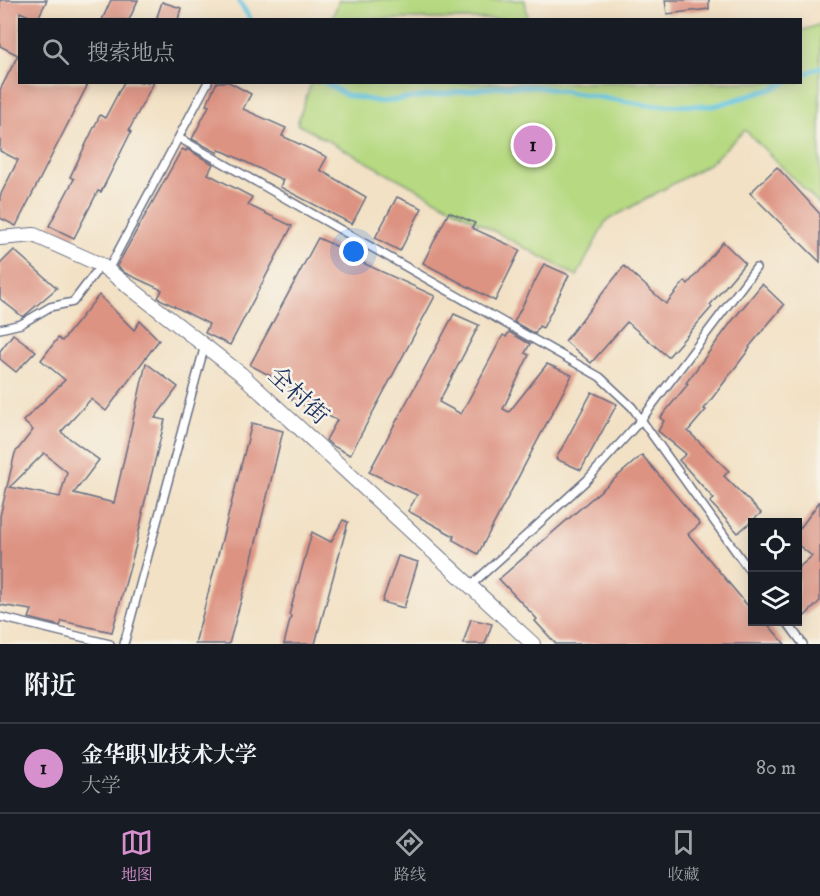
<!DOCTYPE html>
<html lang="zh">
<head>
<meta charset="utf-8">
<style>
	:root { --surface:#171b24; --page:#242831; --text:#f1f3f6; --muted:#9ea1a6; --line:#363941; --accent:#d690ce }
	body { margin:0; font-family:"IM FELL DW Pica","Noto Serif SC",serif; background:var(--page); color:var(--text) }
	.controls { position:absolute; right:18px; bottom:18px; display:grid; overflow:hidden; border-radius:0px; box-shadow:0 3px 15px #0003 }
	.controls button { width:54px; height:54px; display:grid; place-items:center; padding:0; border:0; border-bottom:2px solid var(--line); background:var(--surface); color:var(--text); font:30px sans-serif }
	.you { position:absolute; left:354px; top:252px; width:21px; height:21px; margin:-15px; border:4px solid #fff; border-radius:50%; background:#1a73e8; box-shadow:0 0 0 9px #1a73e833 }
	.badge { display:grid; place-items:center; width:39px; height:39px; border-radius:50%; background:var(--accent); color:#111; font-size:20px; font-weight:700 }
	.pin { position:absolute; translate:-50% -50%; border:3px solid #fff; box-shadow:0 2px 6px #0006 }
	.list { margin:0; padding:0; list-style:none }
	h2 { display:flex; justify-content:space-between; align-items:center; height:78px; margin:0; padding:0 24px; font-size:26px }
	h2 small { font-size:20px; font-weight:400; color:var(--muted) }
	.list li { display:grid; grid-template-columns:39px 1fr auto; gap:18px; align-items:center; box-sizing:border-box; height:90px; padding:0 24px; border-top:2px solid var(--line) }
	.list b { display:block; font-size:22px; white-space:nowrap }
	.list p { margin:0; font-size:20px; white-space:nowrap; color:var(--muted) }
	.list em { font-size:20px; font-style:normal; color:var(--muted) }
	.icon { flex:none; width:33px; height:33px; fill:none; stroke:currentColor; stroke-width:2; stroke-linecap:round; stroke-linejoin:round }
	.map { position:relative; flex:none; width:820px; height:644px; overflow:hidden }
	.search { position:absolute; background:var(--surface); box-shadow:0 3px 15px #0003; left:18px; right:18px; top:18px; height:66px; display:flex; align-items:center; gap:15px; box-sizing:border-box; padding:0 21px; border-radius:0px; color:var(--muted); font-size:22px }
	.sheet { height:168px; background:var(--surface) }
	nav { display:flex; justify-content:space-around; align-items:center; box-sizing:border-box; height:84px; border-top:2px solid var(--line); background:var(--surface); font-size:16px; color:var(--muted) }
	nav a { display:grid; justify-items:center; gap:3px }
	nav .on { color:var(--accent) }
	.map>svg:first-child { display:block }
	.green { fill:#b6d981; stroke:#688470; stroke-width:1.5 }
	.lines { fill:none; stroke-linecap:round; stroke-linejoin:round }
	.stream { stroke:#63c6e1; stroke-width:5 }
	.building { fill:#dd9382; fill-rule:evenodd }
	.lane-casing { stroke:#666d82; stroke-width:10 }
	.street-casing { stroke:#666d82; stroke-width:16 }
	.lane { stroke:#fff; stroke-width:7 }
	.street { stroke:#fff; stroke-width:14 }
	.labels { text-anchor:middle; dominant-baseline:central; stroke-width:5; stroke-linejoin:round; paint-order:stroke }
	.street-label { font-size:24px; fill:#1b2f5e; stroke:#f7f3e8 }
</style>
</head>
<body>
<div class="map">
<svg width="820" height="644" viewBox="0 0 820 644">
	<rect width="100%" height="100%" fill="#f7f3e8"/>
	<filter id="ink" filterUnits="userSpaceOnUse"><feTurbulence type="fractalNoise" baseFrequency=".0167" numOctaves="2"/><feDisplacementMap in="SourceGraphic" scale="12" xChannelSelector="R" yChannelSelector="G"/><feConvolveMatrix kernelMatrix="1 2 1 2 8 2 1 2 1" color-interpolation-filters="sRGB"/></filter>
	<filter id="wash" filterUnits="userSpaceOnUse"><feTurbulence type="fractalNoise" baseFrequency=".008" numOctaves="4" result="noise"/><feDisplacementMap in="SourceGraphic" scale="24" xChannelSelector="R" yChannelSelector="G"/><feGaussianBlur stdDeviation="1.35" result="paint"/><feColorMatrix in="noise" values="0 0 0 0 0 0 0 0 0 0 0 0 0 0 0 0 0 1.4 0 .05"/><feComposite in="paint" operator="in"/></filter>
	<g filter="url(#wash)">
		<rect width="100%" height="100%" fill="#f2e1c5"/>
		<!-- green -->
		<g class="green">
			<path d="M339,0H525L528,19H332Z"/>
			<path d="M820,24V205L745,130L709,164L606,221L577,276L297,124L311,83L800,82L801,31Z"/>
		</g>
		<g class="lines">
			<!-- stream -->
			<g class="stream">
				<path d="M238,0L251,20"/>
				<path d="M800,76L820,67"/>
				<path d="M324,82L346,95L381,102L504,86L537,87L647,105L714,106L772,89L787,82"/>
			</g>
		</g>
		<g id="blocks">
			<!-- building -->
			<g class="building">
				<path d="M0,0H47L37,20L20,12V82H89L16,226L0,218V196L18,160L0,151V90L18,55L0,46Z"/>
				<path d="M111,0H138L129,20H102Z"/>
				<path d="M665,0H709V9L667,14Z"/>
				<path d="M162,2L181,8L178,20H156Z"/>
				<path d="M124,82H154L129,130L131,132L101,192L98,191L74,238L49,226L74,179L70,177L100,115L105,118Z"/>
				<path d="M217,82H229L251,94L243,109L286,128L282,136L327,157L320,170L366,197L352,224L280,187L283,180L225,152L219,150L218,153L192,139L209,106L206,105Z"/>
				<path d="M182,149L186,151L187,149L213,164L208,174L252,197L248,205L292,226L230,345L205,333L209,324L158,298L162,290L125,273L117,266Z"/>
				<path d="M777,167L820,214V262L750,193Z"/>
				<path d="M397,197L422,208L400,251L375,238Z"/>
				<path d="M449,212L475,223L472,228L520,250L495,301L423,263Z"/>
				<path d="M318,238L343,249L341,253L435,296L350,455L331,445L326,440L337,420L292,400L297,390L250,365Z"/>
				<path d="M723,242L745,263L710,305L712,307L668,357L627,322L591,363L565,341L624,266L666,304L685,281L688,284Z"/>
				<path d="M14,250L57,288L23,317L0,299V264Z"/>
				<path d="M544,264L569,275L543,328L539,326L535,334L514,322Z"/>
				<path d="M762,284L784,305L749,347L750,348L704,409L706,410L688,431L729,471L724,476L761,513L738,533L710,502L714,499L679,460L686,454L658,431L664,421L660,418L688,384L686,383L732,321Z"/>
				<path d="M99,295L134,330L140,321L159,340L106,411L91,399L61,432L99,460L74,493L114,503L146,363L178,387L155,418L165,420L142,513H143L136,545L112,632L62,621L60,626L29,618L32,610L0,605V516L15,453L33,430L23,421L65,380L41,360L58,338L62,341ZM44,453L67,472L60,497L10,487Z"/>
				<path d="M454,314L479,325L439,402L461,414L503,335L506,337L509,332L530,344L525,353L529,355L503,409L509,412L547,364L572,375L478,554L453,540L454,536L408,511L417,495L369,472Z"/>
				<path d="M13,334L36,351L16,372L0,359V351Z"/>
				<path d="M592,392L617,404L581,470L556,459Z"/>
				<path d="M252,423L283,431L249,571L229,644H195Z"/>
				<path d="M642,455L700,524L688,534L753,612V621H765L785,644H556L535,621L537,619L499,579Z"/>
				<path d="M820,501V601L805,616L798,608V568L812,556L798,545V531Z"/>
				<path d="M343,520L348,522L315,644H284L291,616L289,615L312,532L331,542Z"/>
				<path d="M398,556L418,562L404,608L382,602Z"/>
				<path d="M471,619L492,624L485,644H463Z"/>
			</g>
		</g>
	</g>
	<g filter="url(#ink)">
		<use href="#blocks" fill-opacity="0" stroke="#666d82" stroke-width="1.5"/>
		<g class="lines">
			<!-- lane casing -->
			<g class="lane-casing">
				<g id="lane">
					<path d="M179,138L600,377L632,407L752,574"/>
					<path d="M108,270L208,82"/>
					<path d="M0,329L21,324L50,307L73,302L101,265"/>
					<path d="M470,586L587,480L641,420L756,268"/>
					<path d="M0,617L110,644"/>
					<path d="M787,622L803,644"/>
					<path d="M124,644L205,345"/>
				</g>
			</g>
			<!-- street casing -->
			<g class="street-casing">
				<path id="street" d="M0,238L34,235L101,265L241,374L533,644"/>
			</g>
			<!-- lane -->
			<use href="#lane" class="lane"/>
			<!-- street -->
			<use href="#street" class="street"/>
		</g>
	</g>
	<g class="labels">
		<!-- street labels -->
		<g class="street-label">
			<text transform="translate(298 396) rotate(43)">全村街</text>
		</g>
	</g>
</svg>
<div class="controls">
<button><svg class="icon" aria-label="locate" viewBox="0 0 24 24"><circle cx="12" cy="12" r="6"/><path d="M12 2v4M12 18v4M2 12h4M18 12h4"/></svg></button>
<button><svg class="icon" aria-label="layers" viewBox="0 0 24 24"><path d="M12 4l9 5-9 5-9-5zM3 14l9 5 9-5"/></svg></button>
</div>
<div class="you"></div>
<div class="pin badge" style="left:533px;top:145px">1</div>
<div class="search"><svg class="icon" aria-label="search" viewBox="0 0 24 24"><circle cx="10" cy="10" r="6"/><path d="M15 15l6 6"/></svg>搜索地点</div>
</div>
<section class="sheet">
<h2>附近<small></small></h2>
<ul class="list">
<li><span class="badge">1</span><div><b>金华职业技术大学</b><p>大学</p></div><em>80 m</em></li>
</ul>
</section>
<nav>
<a class="on"><svg class="icon" aria-label="map" viewBox="0 0 24 24"><path d="M3 6l6-2 6 2 6-2v14l-6 2-6-2-6 2zM9 4v14M15 6v14"/></svg>地图</a>
<a><svg class="icon" aria-label="directions" viewBox="0 0 24 24"><path d="M12 3l9 9-9 9-9-9zM9 14v-3h6M13 9l2 2-2 2"/></svg>路线</a>
<a><svg class="icon" aria-label="saved" viewBox="0 0 24 24"><path d="M7 4h10v16l-5-4-5 4z"/></svg>收藏</a>
</nav>
</body>
</html>
